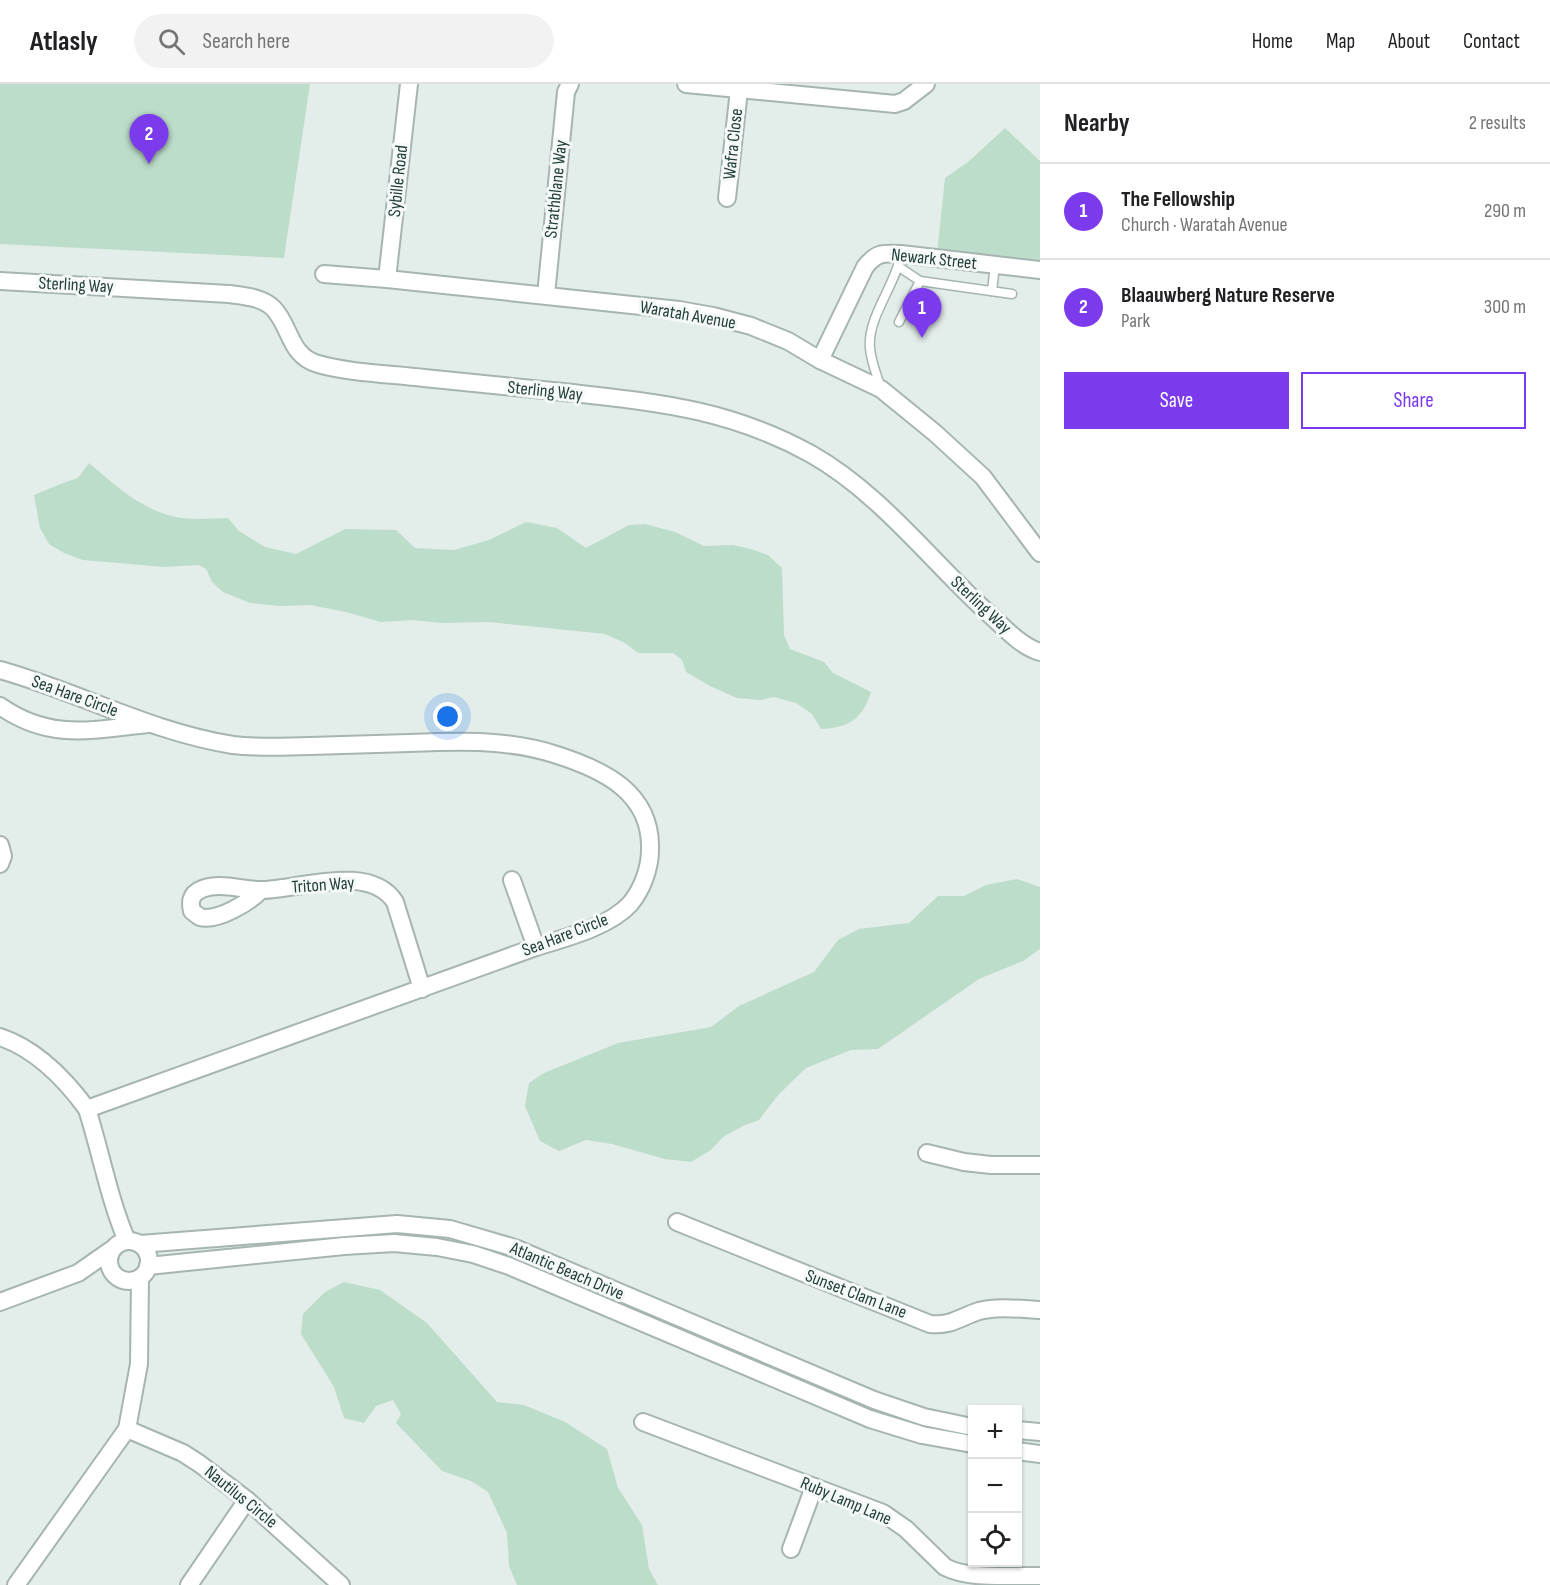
<!DOCTYPE html>
<html lang="en">
<head>
<meta charset="utf-8">
<style>
	:root { --surface:#fff; --page:#f2f2f2; --text:#202124; --muted:#757577; --line:#e0e0e0; --accent:#7c3aed }
	body { margin:0; font-family:"Sofia Sans Condensed",sans-serif; background:var(--page); color:var(--text) }
	.controls { position:absolute; right:18px; bottom:18px; display:grid; overflow:hidden; border-radius:0px; box-shadow:0 2px 4px #0004 }
	.controls button { width:54px; height:54px; display:grid; place-items:center; padding:0; border:0; border-bottom:2px solid var(--line); background:var(--surface); color:var(--text); font:30px sans-serif }
	.you { position:absolute; left:448px; top:633px; width:21px; height:21px; margin:-15px; border:4px solid #fff; border-radius:50%; background:#1a73e8; box-shadow:0 0 0 9px #1a73e833 }
	.badge { display:grid; place-items:center; width:39px; height:39px; border-radius:50%; background:var(--accent); color:#fff; font-size:20px; font-weight:700 }
	.pin { position:absolute; translate:-50% -50px; filter:drop-shadow(0 2px 3px #0008) }
	.pin::after { content:''; position:absolute; top:32px; width:21px; height:18px; background:inherit; clip-path:polygon(0 0,100% 0,50% 100%) }
	.list { margin:0; padding:0; list-style:none }
	h2 { display:flex; justify-content:space-between; align-items:center; height:78px; margin:0; padding:0 24px; font-size:26px }
	h2 small { font-size:20px; font-weight:400; color:var(--muted) }
	.list li { display:grid; grid-template-columns:39px 1fr auto; gap:18px; align-items:center; box-sizing:border-box; height:96px; padding:0 24px; border-top:2px solid var(--line) }
	.list b { display:block; font-size:22px; white-space:nowrap }
	.list p { margin:0; font-size:20px; white-space:nowrap; color:var(--muted) }
	.list em { font-size:20px; font-style:normal; color:var(--muted) }
	.actions { display:flex; gap:12px; padding:18px 24px }
	.actions a { flex:1; padding:14px 0; border:2px solid var(--accent); border-radius:0px; text-align:center; font-size:21px; color:var(--accent) }
	.actions .main { background:var(--accent); color:#fff }
	.icon { flex:none; width:33px; height:33px; fill:none; stroke:currentColor; stroke-width:2; stroke-linecap:round; stroke-linejoin:round }
	.map { position:relative; flex:none; width:1040px; height:1501px; overflow:hidden }
	header { display:flex; align-items:center; gap:36px; box-sizing:border-box; height:84px; padding:0 30px; background:var(--surface); border-bottom:2px solid var(--line) }
	header strong { font-size:28px }
	nav { display:flex; gap:33px; margin-inline-start:auto; font-size:21px }
	.search { width:420px; height:54px; background:var(--page); display:flex; align-items:center; gap:15px; box-sizing:border-box; padding:0 21px; border-radius:33px; color:var(--muted); font-size:22px }
	main { display:flex }
	aside { flex:1; background:var(--surface) }
	.map>svg:first-child { display:block }
	.green { fill:#bdddcb }
	.lines { fill:none; stroke-linecap:round; stroke-linejoin:round }
	.service-casing { stroke:#a6b5b2; stroke-width:11 }
	.minor-casing { stroke:#a6b5b2; stroke-width:20 }
	.service { stroke:#fff; stroke-width:8 }
	.minor { stroke:#fff; stroke-width:16 }
	.labels { text-anchor:middle; dominant-baseline:central; stroke-width:6; stroke-linejoin:round; paint-order:stroke }
	.street-label { font-size:18px; fill:#233e3b; stroke:#f4f9f7 }
</style>
</head>
<body>
<header>
<strong>Atlasly</strong>
<div class="search"><svg class="icon" aria-label="search" viewBox="0 0 24 24"><circle cx="10" cy="10" r="6"/><path d="M15 15l6 6"/></svg>Search here</div>
<nav><a>Home</a><a>Map</a><a>About</a><a>Contact</a></nav>
</header>
<main>
<div class="map">
<svg width="1040" height="1501" viewBox="0 0 1040 1501">
	<rect width="100%" height="100%" fill="#e3edea"/>
	<!-- green -->
	<g class="green">
		<path d="M0,0H310L284,174L0,160Z"/>
		<path d="M1005,44L1040,77V178L937,170L945,94L968,78Z"/>
		<path d="M89,379C114,400 139,424 172,432C189,437 211,434 228,434L239,447L265,463L296,470L345,445L396,446L415,464L454,466L489,456L526,438L557,444L586,464L629,441L645,440L675,448L704,462L733,461L751,465L768,471L782,484L784,551L790,565L824,578L833,589L871,608C863,635 848,644 821,645L812,630L796,619L774,613L761,616L737,614L710,602L686,588L682,576L673,569H638L625,559L605,550L488,538L441,539L413,536L381,538L346,528L310,521L281,522L250,519L223,508L212,498L206,485L199,481L165,483L83,476L64,469L49,460L40,444L34,411L63,399L78,394Z"/>
		<path d="M1017,795L1040,803V865L1023,877L979,895L878,965L851,966L806,984L779,1010L759,1036L743,1042L723,1053L711,1066L691,1078L665,1075L612,1060L586,1056L559,1067L540,1057L525,1022L529,999L544,989L618,959L711,943L739,922L814,888L838,856L859,845L909,839L938,812H964L986,801Z"/>
		<path d="M344,1198L380,1206L427,1239L497,1318L524,1321L565,1338L607,1365L618,1404L642,1441L649,1485L658,1501H517L509,1482L507,1449L488,1408L471,1397L442,1387L396,1339L401,1330L393,1316L376,1322L364,1339L344,1334L334,1303L301,1250L303,1230L325,1208Z"/>
	</g>
	<g class="lines">
		<!-- service casing -->
		<g class="service-casing">
			<g id="service">
				<path d="M899,183L920,197"/>
				<path d="M992,207L995,181"/>
				<path d="M899,238L920,197L1012,210"/>
				<path d="M881,305C877,291 871,278 870,264C867,233 896,201 901,170"/>
			</g>
		</g>
		<!-- minor casing -->
		<g class="minor-casing">
			<g id="minor">
				<path d="M686,0L895,20L904,17L926,0"/>
				<path d="M727,114L739,6"/>
				<path d="M324,190L387,195L679,226L713,232L751,242L788,257L820,276L881,305L935,349L983,393L1040,469"/>
				<path d="M387,195L409,0"/>
				<path d="M0,197L229,210C243,212 262,213 273,224C291,242 289,272 318,280C350,289 390,290 424,294C474,299 523,304 573,309C662,319 731,326 811,370C880,409 930,476 988,529C1004,543 1020,562 1040,568"/>
				<path d="M546,211L566,8L570,0"/>
				<path d="M820,276L865,183C877,168 883,169 901,170L1040,186"/>
				<path d="M0,586C79,608 151,648 233,661C258,664 284,663 310,662C343,661 376,660 409,659C459,657 509,655 557,671C604,686 652,709 650,766C650,784 642,806 630,820C609,843 565,854 536,863L87,1025C101,1069 109,1115 127,1157"/>
				<path d="M0,622C50,657 92,646 148,640"/>
				<path d="M0,761L3,772L0,780"/>
				<path d="M512,796L536,863"/>
				<path d="M261,806C250,818 217,838 200,833C200,833 193,828 192,827C190,819 190,812 198,807C218,796 243,807 263,806C300,805 370,779 395,818L422,905"/>
				<path d="M0,953C36,965 65,995 87,1025"/>
				<path d="M927,1069L964,1078L991,1081H1040"/>
				<path d="M677,1138L930,1240C952,1242 960,1233 979,1227C998,1222 1020,1225 1040,1226"/>
				<circle cx="129" cy="1177" r="20"/>
				<path d="M140,1160L397,1140L450,1145L515,1164L874,1316L924,1333L972,1343"/>
				<path d="M148,1182L344,1162L394,1159L437,1163L473,1170L509,1182L870,1335L922,1351L972,1360"/>
				<path d="M0,1218L78,1189L111,1166"/>
				<path d="M643,1338L883,1429L906,1445L945,1483C970,1496 1012,1491 1040,1492"/>
				<path d="M127,1345L183,1369L200,1380L247,1416L341,1501"/>
				<path d="M1017,1346L1040,1348"/>
				<path d="M1017,1367L1040,1370"/>
				<path d="M791,1465L814,1403"/>
				<path d="M16,1501L127,1345L139,1280L140,1195"/>
				<path d="M189,1501L247,1416"/>
			</g>
		</g>
		<!-- service -->
		<use href="#service" class="service"/>
		<!-- minor -->
		<use href="#minor" class="minor"/>
	</g>
	<g class="labels">
		<!-- street labels -->
		<g class="street-label">
			<text transform="translate(733 60) rotate(-84)">Wafra Close</text>
			<text transform="translate(398 97) rotate(-84)">Sybille Road</text>
			<text transform="translate(556 105) rotate(-84)">Strathblane Way</text>
			<text transform="translate(934 175) rotate(6)">Newark Street</text>
			<text transform="translate(76 201) rotate(3)">Sterling Way</text>
			<text transform="translate(688 231) rotate(10)">Waratah Avenue</text>
			<text transform="translate(545 307) rotate(6)">Sterling Way</text>
			<text transform="translate(981 521) rotate(43)">Sterling Way</text>
			<text transform="translate(75 612) rotate(20)">Sea Hare Circle</text>
			<text transform="translate(323 801) rotate(-4)">Triton Way</text>
			<text transform="translate(565 851) rotate(-21)">Sea Hare Circle</text>
			<text transform="translate(567 1187) rotate(23)">Atlantic Beach Drive</text>
			<text transform="translate(856 1210) rotate(21)">Sunset Clam Lane</text>
			<text transform="translate(241 1413) rotate(39)">Nautilus Circle</text>
			<text transform="translate(846 1417) rotate(23)">Ruby Lamp Lane</text>
		</g>
	</g>
</svg>
<div class="controls">
<button>+</button>
<button>−</button>
<button><svg class="icon" aria-label="locate" viewBox="0 0 24 24"><circle cx="12" cy="12" r="6"/><path d="M12 2v4M12 18v4M2 12h4M18 12h4"/></svg></button>
</div>
<div class="you"></div>
<div class="pin badge" style="left:922px;top:254px">1</div>
<div class="pin badge" style="left:149px;top:80px">2</div>
</div>
<aside>
<h2>Nearby<small>2 results</small></h2>
<ul class="list">
<li><span class="badge">1</span><div><b>The Fellowship</b><p>Church · Waratah Avenue</p></div><em>290 m</em></li>
<li><span class="badge">2</span><div><b>Blaauwberg Nature Reserve</b><p>Park</p></div><em>300 m</em></li>
</ul>
<div class="actions"><a class="main">Save</a><a>Share</a></div>
</aside>
</main>
</body>
</html>
